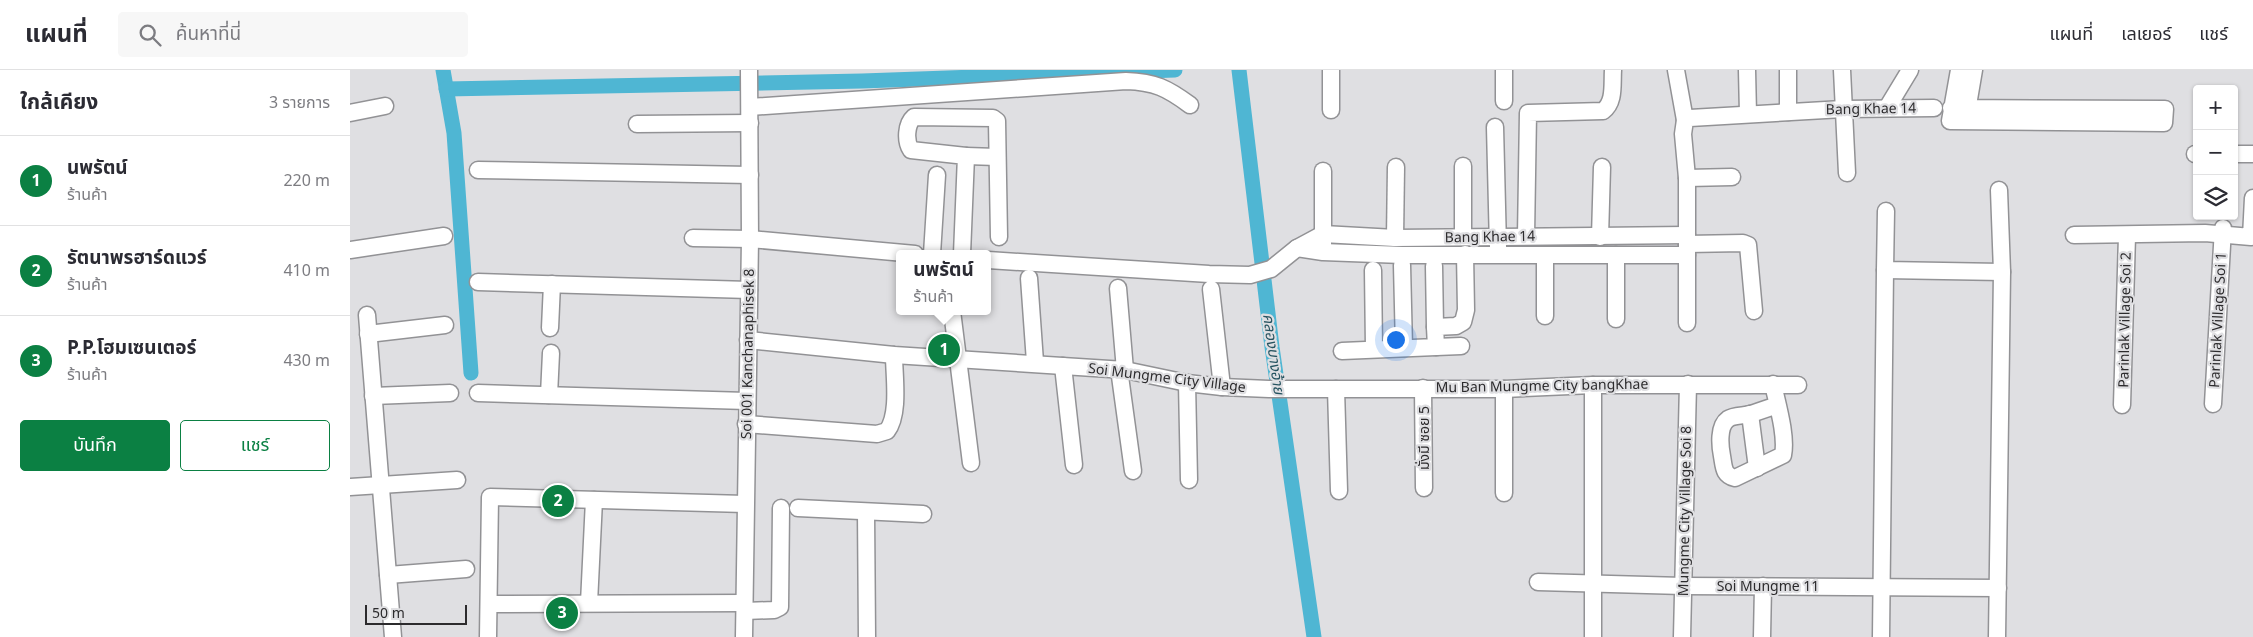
<!DOCTYPE html>
<html lang="th">
<head>
<meta charset="utf-8">
<style>
	:root { --surface:#fff; --page:#f7f7f7; --text:#2b2b33; --muted:#7c7c81; --line:#e1e1e2; --accent:#0b8043 }
	body { margin:0; font-family:Georgia,"Noto Sans Thai",serif; background:var(--page); color:var(--text) }
	.controls { position:absolute; right:15px; top:15px; display:grid; overflow:hidden; border-radius:5px; box-shadow:0 1px 4px #0004 }
	.controls button { width:45px; height:45px; display:grid; place-items:center; padding:0; border:0; border-bottom:1px solid var(--line); background:var(--surface); color:var(--text); font:25px sans-serif }
	.scale { position:absolute; left:15px; bottom:12px; width:102px; box-sizing:border-box; padding-left:5px; border:2px solid #2c2b2d; border-top:0; font-size:14px; line-height:18px; white-space:nowrap; color:#2c2b2d; -webkit-text-stroke:4px #dfdfe2; paint-order:stroke }
	.you { position:absolute; left:1045px; top:269px; width:18px; height:18px; margin:-12px; border:4px solid #fff; border-radius:50%; background:#1a73e8; box-shadow:0 0 0 8px #1a73e833 }
	.badge { display:grid; place-items:center; width:32px; height:32px; border-radius:50%; background:var(--accent); color:#fff; font-size:16px; font-weight:700 }
	.pin { position:absolute; translate:-50% -50%; border:2px solid #fff; box-shadow:0 1px 5px #0006 }
	.popup { position:absolute; left:546px; top:180px; width:95px; height:65px; box-sizing:border-box; display:grid; place-content:center; border-radius:5px; background:var(--surface); filter:drop-shadow(0 1px 4px #0005); font-size:16px; white-space:nowrap; color:var(--muted) }
	.popup b { font-size:19px; color:var(--text) }
	.popup::after { content:''; position:absolute; left:50%; top:100%; margin-left:-10px; border:10px solid transparent; border-top-color:var(--surface) }
	.list { margin:0; padding:0; list-style:none }
	h2 { display:flex; justify-content:space-between; align-items:center; height:65px; margin:0; padding:0 20px; font-size:21px }
	h2 small { font-size:16px; font-weight:400; color:var(--muted) }
	.list li { display:grid; grid-template-columns:32px 1fr auto; gap:15px; align-items:center; box-sizing:border-box; height:90px; padding:0 20px; border-top:1px solid var(--line) }
	.list b { display:block; font-size:19px; white-space:nowrap }
	.list p { margin:0; font-size:16px; white-space:nowrap; color:var(--muted) }
	.list em { font-size:16px; font-style:normal; color:var(--muted) }
	.actions { display:flex; gap:10px; padding:15px 20px }
	.actions a { flex:1; padding:11px 0; border:1px solid var(--accent); border-radius:5px; text-align:center; font-size:18px; color:var(--accent) }
	.actions .main { background:var(--accent); color:#fff }
	.icon { flex:none; width:28px; height:28px; fill:none; stroke:currentColor; stroke-width:2; stroke-linecap:round; stroke-linejoin:round }
	.map { position:relative; flex:none; width:1903px; height:567px; overflow:hidden }
	header { display:flex; align-items:center; gap:30px; box-sizing:border-box; height:70px; padding:0 25px; background:var(--surface); border-bottom:1px solid var(--line) }
	header strong { font-size:24px }
	nav { display:flex; gap:28px; margin-inline-start:auto; font-size:18px }
	.search { width:350px; height:45px; background:var(--page); display:flex; align-items:center; gap:12px; box-sizing:border-box; padding:0 18px; border-radius:5px; color:var(--muted); font-size:19px }
	main { display:flex }
	aside { flex:1; background:var(--surface) }
	.map>svg:first-child { display:block }
	.lines { fill:none; stroke-linecap:round; stroke-linejoin:round }
	.canal { stroke:#4fb6d3; stroke-width:15 }
	.minor-casing { stroke:#929295; stroke-width:19 }
	.minor { stroke:#fff; stroke-width:16 }
	.labels { text-anchor:middle; dominant-baseline:central; stroke-width:4.5; stroke-linejoin:round; paint-order:stroke }
	.street-label { font-size:14px; fill:#2c2b2d; stroke:#dfdfe2 }
	.water-label { font-size:15px; font-style:italic; fill:#265360; stroke:#dfdfe2 }
</style>
</head>
<body>
<header>
<strong>แผนที่</strong>
<div class="search"><svg class="icon" aria-label="search" viewBox="0 0 24 24"><circle cx="10" cy="10" r="6"/><path d="M15 15l6 6"/></svg>ค้นหาที่นี่</div>
<nav><a>แผนที่</a><a>เลเยอร์</a><a>แชร์</a></nav>
</header>
<main>
<aside>
<h2>ใกล้เคียง<small>3 รายการ</small></h2>
<ul class="list">
<li><span class="badge">1</span><div><b>นพรัตน์</b><p>ร้านค้า</p></div><em>220 m</em></li>
<li><span class="badge">2</span><div><b>รัตนาพรฮาร์ดแวร์</b><p>ร้านค้า</p></div><em>410 m</em></li>
<li><span class="badge">3</span><div><b>P.P.โฮมเซนเตอร์</b><p>ร้านค้า</p></div><em>430 m</em></li>
</ul>
<div class="actions"><a class="main">บันทึก</a><a>แชร์</a></div>
</aside>
<div class="map">
<svg width="1903" height="567" viewBox="0 0 1903 567">
	<rect width="100%" height="100%" fill="#dfdfe2"/>
	<g class="lines">
		<!-- canal -->
		<g class="canal">
			<path d="M93,0L104,63L121,303"/>
			<path d="M889,0L922,277L964,567"/>
			<path d="M96,19L512,11L825,0"/>
		</g>
		<!-- minor casing -->
		<g class="minor-casing">
			<g id="minor">
				<path d="M1326,0L1335,50"/>
				<path d="M1397,0L1398,44"/>
				<path d="M1438,0V42"/>
				<path d="M1492,0L1497,103"/>
				<path d="M1154,31V0"/>
				<path d="M400,37L776,11C805,12 817,18 840,35"/>
				<path d="M1537,38L1560,0"/>
				<path d="M1601,38L1815,39L1814,53L1600,51L1609,0"/>
				<path d="M981,40V0"/>
				<path d="M0,43L35,36"/>
				<path d="M1616,47L1624,0"/>
				<path d="M287,54L400,53"/>
				<path d="M1145,57L1148,177"/>
				<path d="M1845,84H1847"/>
				<path d="M1884,84H1903"/>
				<path d="M616,86L647,87"/>
				<path d="M1113,96V167"/>
				<path d="M128,100L400,105"/>
				<path d="M1337,108L1382,107"/>
				<path d="M1536,141L1535,200L1652,202"/>
				<path d="M1724,165L1855,163L1901,167L1903,128"/>
				<path d="M1176,166L1178,43L1253,41C1265,32 1262,15 1263,0"/>
				<path d="M1250,167L1252,97"/>
				<path d="M343,168L400,169L565,184"/>
				<path d="M1045,168L1046,97"/>
				<path d="M1337,174L1393,173L1398,175L1404,241"/>
				<path d="M973,175V101"/>
				<path d="M0,180L94,166"/>
				<path d="M582,184L587,105"/>
				<path d="M612,184L616,86L561,80C555,71 556,54 564,47L643,48L647,51L649,167"/>
				<path d="M1195,185V246"/>
				<path d="M1266,185V249"/>
				<path d="M1337,185H1052L973,182L947,178L973,164L1045,168L1337,165"/>
				<path d="M638,190L859,204L900,205L921,199L947,178"/>
				<path d="M1052,195L1054,278"/>
				<path d="M1084,196L1085,257"/>
				<path d="M1023,200L1024,279"/>
				<path d="M679,208L685,292"/>
				<path d="M128,212L399,220"/>
				<path d="M768,218L775,300"/>
				<path d="M861,219L872,317"/>
				<path d="M602,241L621,393"/>
				<path d="M17,245L43,567"/>
				<path d="M1337,253V108L1333,64L1335,50L1340,48L1493,39L1584,38"/>
				<path d="M200,258L202,214"/>
				<path d="M18,264L95,255"/>
				<path d="M398,270L544,285L775,300L837,313L872,317L919,319H1154L1243,315H1448"/>
				<path d="M1086,277L1111,276"/>
				<path d="M992,281L1086,277L1085,257L1106,256L1113,252L1116,240L1115,184"/>
				<path d="M713,296L724,395"/>
				<path d="M769,299L783,401"/>
				<path d="M837,313L839,410"/>
				<path d="M1423,314C1427,333 1437,366 1433,385L1385,408C1373,405 1374,397 1372,386C1370,376 1368,356 1378,349C1384,345 1394,346 1401,344C1410,341 1419,338 1427,335"/>
				<path d="M1243,315V567"/>
				<path d="M1073,318L1074,418"/>
				<path d="M986,319L989,421"/>
				<path d="M1154,319V423"/>
				<path d="M128,323L397,331"/>
				<path d="M199,325L201,283"/>
				<path d="M23,326L100,323"/>
				<path d="M1863,334L1873,158"/>
				<path d="M1772,335L1777,166"/>
				<path d="M1400,344L1407,398"/>
				<path d="M396,354L527,364L537,361C550,344 544,306 544,285"/>
				<path d="M0,417L107,410"/>
				<path d="M448,438L573,444"/>
				<path d="M516,442L517,567"/>
				<path d="M38,505L116,499"/>
				<path d="M1188,512L1333,516L1648,518"/>
				<path d="M239,533L244,430"/>
				<path d="M139,534L394,533"/>
				<path d="M395,541L424,540L430,537L431,438"/>
				<path d="M138,567L140,427L395,434"/>
				<path d="M394,567L400,169L399,0"/>
				<path d="M1332,567L1338,314"/>
				<path d="M1412,567L1413,516"/>
				<path d="M1531,567L1535,200"/>
				<path d="M1647,567L1652,202L1649,120"/>
			</g>
		</g>
		<!-- minor -->
		<use href="#minor" class="minor"/>
	</g>
	<g class="labels">
		<!-- street labels -->
		<g class="street-label">
			<text transform="translate(1521 39) rotate(-1)">Bang Khae 14</text>
			<text transform="translate(1140 167) rotate(-1)">Bang Khae 14</text>
			<text transform="translate(1775 250) rotate(-89)">Parinlak Village Soi 2</text>
			<text transform="translate(1868 250) rotate(-87)">Parinlak Village Soi 1</text>
			<text transform="translate(398 284) rotate(-89)">Soi 001 Kanchanaphisek 8</text>
			<text transform="translate(817 308) rotate(7)">Soi Mungme City Village</text>
			<text transform="translate(1192 316) rotate(-1)">Mu Ban Mungme City bangKhae</text>
			<text transform="translate(1074 368) rotate(-90)">มั่งมี ซอย 5</text>
			<text transform="translate(1335 441) rotate(-89)">Mungme City Village Soi 8</text>
			<text x="1418" y="516">Soi Mungme 11</text>
		</g>
		<!-- water labels -->
		<g class="water-label">
			<text transform="translate(923 284) rotate(82)">คลองบางอ้าย</text>
		</g>
	</g>
</svg>
<div class="controls">
<button>+</button>
<button>−</button>
<button><svg class="icon" aria-label="layers" viewBox="0 0 24 24"><path d="M12 4l9 5-9 5-9-5zM3 14l9 5 9-5"/></svg></button>
</div>
<div class="scale">50 m</div>
<div class="you"></div>
<div class="pin badge" style="left:594px;top:280px">1</div>
<div class="popup"><b>นพรัตน์</b>ร้านค้า</div>
<div class="pin badge" style="left:208px;top:431px">2</div>
<div class="pin badge" style="left:212px;top:543px">3</div>
</div>
</main>
</body>
</html>
